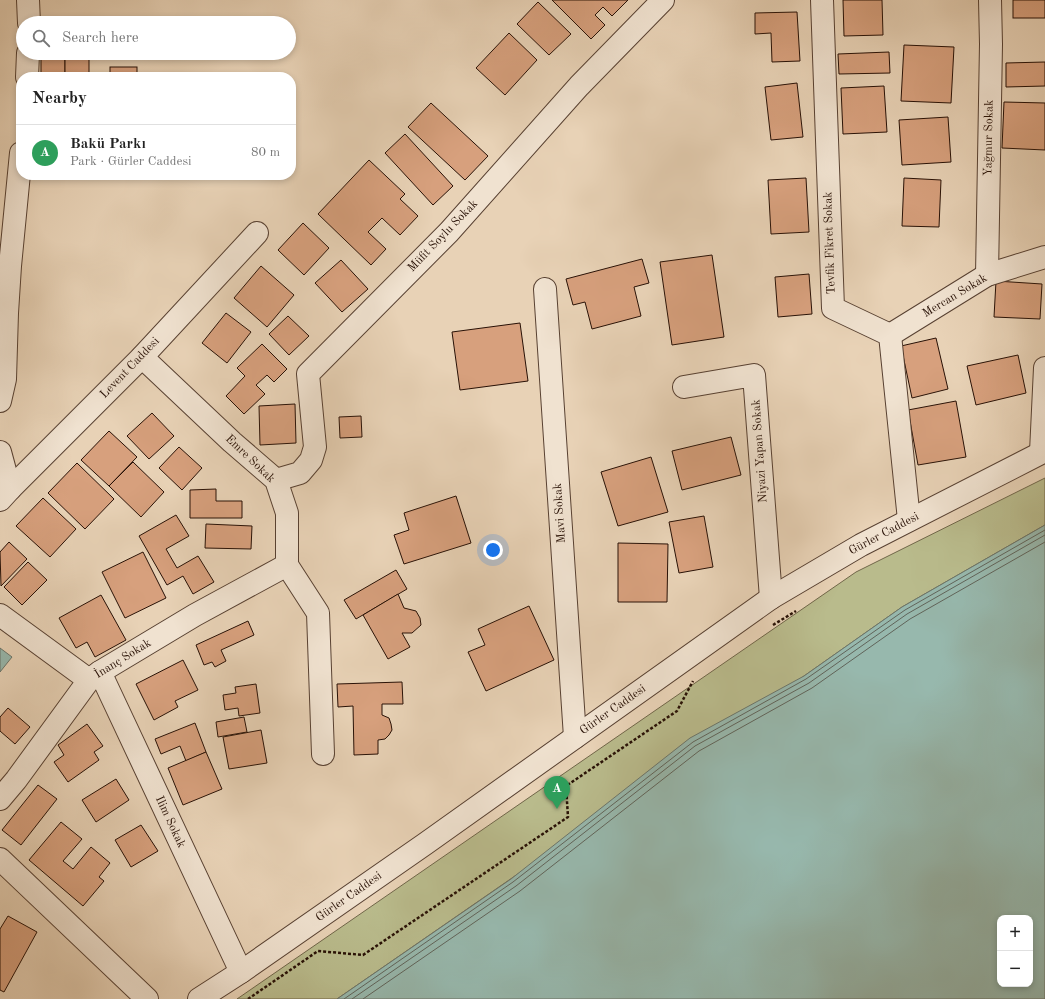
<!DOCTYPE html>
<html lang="en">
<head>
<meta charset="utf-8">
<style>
	:root { --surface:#fff; --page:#f2f2f2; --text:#222; --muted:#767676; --line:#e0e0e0; --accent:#111827 }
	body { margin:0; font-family:"Old Standard TT",serif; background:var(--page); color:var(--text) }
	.controls { position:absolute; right:12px; bottom:12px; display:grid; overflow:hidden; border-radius:8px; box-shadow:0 2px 6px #0003 }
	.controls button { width:36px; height:36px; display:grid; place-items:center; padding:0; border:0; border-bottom:1px solid var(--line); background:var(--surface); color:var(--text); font:20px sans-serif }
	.you { position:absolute; left:493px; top:550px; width:14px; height:14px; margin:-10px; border:3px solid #fff; border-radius:50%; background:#1a73e8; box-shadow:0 0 0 6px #1a73e833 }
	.badge { display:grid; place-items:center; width:26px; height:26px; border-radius:50%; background:var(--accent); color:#fff; font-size:13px; font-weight:700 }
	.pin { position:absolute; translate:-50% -33px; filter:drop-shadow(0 1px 2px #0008) }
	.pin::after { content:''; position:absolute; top:21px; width:14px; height:12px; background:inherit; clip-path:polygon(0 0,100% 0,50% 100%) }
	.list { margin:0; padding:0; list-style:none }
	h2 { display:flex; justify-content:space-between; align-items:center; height:52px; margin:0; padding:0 16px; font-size:17px }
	h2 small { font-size:13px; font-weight:400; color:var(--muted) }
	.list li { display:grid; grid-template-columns:26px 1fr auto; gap:12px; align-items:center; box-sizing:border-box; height:56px; padding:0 16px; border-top:1px solid var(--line) }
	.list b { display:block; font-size:15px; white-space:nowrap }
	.list p { margin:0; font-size:13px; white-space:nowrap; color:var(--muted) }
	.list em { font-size:13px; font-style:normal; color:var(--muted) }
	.icon { flex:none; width:22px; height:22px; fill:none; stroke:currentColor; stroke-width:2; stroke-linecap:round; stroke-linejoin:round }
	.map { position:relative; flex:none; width:1045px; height:999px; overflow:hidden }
	.search { position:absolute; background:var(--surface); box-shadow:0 2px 6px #0003; left:16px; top:16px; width:280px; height:44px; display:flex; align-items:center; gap:10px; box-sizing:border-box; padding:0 14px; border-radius:22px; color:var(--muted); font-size:15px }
	.panel { position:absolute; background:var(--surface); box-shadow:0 2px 6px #0003; left:16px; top:72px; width:280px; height:108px; border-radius:16px }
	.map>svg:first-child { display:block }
	.green { fill:#b9bb8c; stroke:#706649 }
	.water { fill:#97b8ad; stroke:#6b756a; fill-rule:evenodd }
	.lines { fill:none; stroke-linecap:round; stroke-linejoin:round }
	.shore { stroke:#60645a; stroke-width:1 }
	.building { fill:#d7a07d; stroke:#281106 }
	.minor-casing { stroke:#584132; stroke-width:24 }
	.path { stroke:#281106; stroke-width:2.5; stroke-dasharray:3 2; stroke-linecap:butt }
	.minor { stroke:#f0e2d0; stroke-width:22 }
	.labels { text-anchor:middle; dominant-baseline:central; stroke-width:3; stroke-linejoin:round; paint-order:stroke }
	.street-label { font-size:12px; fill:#281106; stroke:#f0e2d0 }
</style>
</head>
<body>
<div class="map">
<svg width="1045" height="999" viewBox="0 0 1045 999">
	<rect width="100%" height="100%" fill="#e8d2b6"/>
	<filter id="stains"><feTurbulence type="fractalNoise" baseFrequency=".005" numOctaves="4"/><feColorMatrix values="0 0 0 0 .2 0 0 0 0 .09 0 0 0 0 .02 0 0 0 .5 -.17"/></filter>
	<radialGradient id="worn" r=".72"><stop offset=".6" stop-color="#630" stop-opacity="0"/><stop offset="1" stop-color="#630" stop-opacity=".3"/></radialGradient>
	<!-- green -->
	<path class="green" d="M1045,478V525L902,607L804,676L337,999H237L856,572Z"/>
	<!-- water -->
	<g class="water">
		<path d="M1045,525V999H337L511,879L690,738L804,676L902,607ZM1000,918H1030V984H1000Z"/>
		<path d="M0,648L12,657L0,672Z"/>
	</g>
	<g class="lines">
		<!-- shore -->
		<g class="shore">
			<path d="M344,999L513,882L693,742L806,679L905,610L1045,530"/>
			<path d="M352,999L516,886L695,746L809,683L907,614L1045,535"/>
			<path d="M363,999L520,891L699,751L812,688L910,619L1045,542"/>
		</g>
	</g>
	<!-- building -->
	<g class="building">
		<path d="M552,0H628L612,16L603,7L595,15L605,25L591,39Z"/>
		<path d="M843,0H882L883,35L844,36Z"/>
		<rect x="1013" y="0" width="32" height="18"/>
		<path d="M538,2L571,34L549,55L517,24Z"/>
		<path d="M797,12L800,61L772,62L771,33L755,34V13Z"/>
		<path d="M509,33L537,60L505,95L476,68Z"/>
		<path d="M904,45L954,47L951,103L901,101Z"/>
		<path d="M889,52L890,73L839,74L838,54Z"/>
		<rect x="41" y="53" width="24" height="24"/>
		<rect x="65" y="53" width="24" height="24"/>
		<path d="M1045,62V86L1006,87V63Z"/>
		<rect x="110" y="67" width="27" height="10"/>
		<path d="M797,83L803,137L771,140L765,87Z"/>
		<path d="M884,86L887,132L843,134L841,88Z"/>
		<path d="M1004,102L1045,103V150L1002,148Z"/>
		<path d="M431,103L488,156L465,180L408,127Z"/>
		<path d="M948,117L951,162L902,165L899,120Z"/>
		<path d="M405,134L453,186L433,205L385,153Z"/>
		<path d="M369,160L405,194L400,199L418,216L400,235L382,218L368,232L386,249L371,265L318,214Z"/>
		<path d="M806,178L809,232L771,234L768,180Z"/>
		<path d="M904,178L941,180L939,227L902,226Z"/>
		<path d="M303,223L329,248L304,275L278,250Z"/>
		<path d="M712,255L724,337L672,345L660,262Z"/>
		<path d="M642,259L649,283L634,287L641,316L592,329L585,302L573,305L566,279Z"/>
		<path d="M341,260L368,289L342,312L315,283Z"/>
		<path d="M261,266L294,295L267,327L234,298Z"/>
		<path d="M809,274L812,314L778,317L775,277Z"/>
		<path d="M996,281L1042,284L1040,319L994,317Z"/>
		<path d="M226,313L251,332L227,363L202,343Z"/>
		<path d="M288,316L309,336L289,355L269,334Z"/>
		<path d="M520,323L528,381L460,390L452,332Z"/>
		<path d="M936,338L948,389L912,398L901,346Z"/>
		<path d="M262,344L287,369L274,382L267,375L256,385L265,394L244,414L226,396L245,376L237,368Z"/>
		<path d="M1018,355L1026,393L976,405L967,366Z"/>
		<path d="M956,401L966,457L918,465L908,410Z"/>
		<path d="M295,404L296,443L260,445L259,406Z"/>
		<path d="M152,413L174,436L149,459L127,436Z"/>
		<path d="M361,416L362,437L340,438L339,417Z"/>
		<path d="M109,431L137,457L109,486L81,460Z"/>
		<path d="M731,437L741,475L682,490L672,451Z"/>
		<path d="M179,447L202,468L182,490L159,468Z"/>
		<path d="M651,457L668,512L618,526L601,472Z"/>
		<path d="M133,462L164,492L141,517L109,486Z"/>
		<path d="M77,463L114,499L85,529L48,493Z"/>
		<path d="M216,489V501H242V518H190V490Z"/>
		<path d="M456,496L471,543L404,564L394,535L409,530L404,513Z"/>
		<path d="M43,498L76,529L50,557L16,526Z"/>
		<path d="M176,515L189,536L166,549L177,568L198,556L214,582L193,594L183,576L167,585L139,536Z"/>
		<path d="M704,516L713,567L679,573L669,522Z"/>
		<path d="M206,524L252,526L251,549L205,548Z"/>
		<path d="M9,542L27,559L1,586L0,552Z"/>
		<path d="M618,543L668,544L667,602H618Z"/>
		<path d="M143,552L166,598L125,618L102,572Z"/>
		<path d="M28,562L47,580L22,605L4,587Z"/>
		<path d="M396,570L407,589L356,619L344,600Z"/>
		<path d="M398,594L404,608L416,611L420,618L421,625L412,633H402L410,647L388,659L363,615Z"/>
		<path d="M101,595L126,640L95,657L87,642L76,648L59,618Z"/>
		<path d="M529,606L554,660L486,691L468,652L485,645L478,629Z"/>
		<path d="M248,621L254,635L221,650L226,661L215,667L212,662L204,665L196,645Z"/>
		<path d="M183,660L198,690L175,701L178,707L154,720L136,684Z"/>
		<path d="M402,682L403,704H382V715L389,718L391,724L392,730L389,735L385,739L378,740V754L354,755L353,706L338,707L337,684Z"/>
		<path d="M256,684L260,713L239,716L238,708L225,710L223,695L236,693L235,687Z"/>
		<path d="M8,708L30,727L15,744L0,731V717Z"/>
		<path d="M244,717L247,732L218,737L216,722Z"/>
		<path d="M195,723L206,752L186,761L180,746L161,754L155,739Z"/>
		<path d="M87,724L103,746L94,752L99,760L68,782L54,762L64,755L58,745Z"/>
		<path d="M261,730L267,763L229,769L223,737Z"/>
		<path d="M206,752L222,789L183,805L168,768Z"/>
		<path d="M116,779L129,800L96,822L82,800Z"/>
		<path d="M38,785L57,799L21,845L2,830Z"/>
		<path d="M61,822L82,839L63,861L73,869L91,847L110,863L99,877L104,881L83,906L29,860Z"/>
		<path d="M141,825L158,851L131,867L115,840Z"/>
		<path d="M8,916L37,932L4,992L0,990V929Z"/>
	</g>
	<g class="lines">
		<!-- minor casing -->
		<g class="minor-casing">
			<g id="minor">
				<path d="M28,0L29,23"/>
				<path d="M822,0L833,308L890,335L909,520"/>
				<path d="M27,77L28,53"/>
				<path d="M987,275L991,44L990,0"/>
				<path d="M545,289L553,409L575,737"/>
				<path d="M890,335L987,275L1045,257"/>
				<path d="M142,357L232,442L276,480L287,513V565L318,613L323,754"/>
				<path d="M684,387L754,375L771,598"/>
				<path d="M0,401L5,379L7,313L10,266L21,153"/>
				<path d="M0,452L10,489"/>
				<path d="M1041,452L1045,368"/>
				<path d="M276,480L300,473L311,460L315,447L308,374L449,232L579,86L663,0"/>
				<path d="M0,500L10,489L142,357L257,233"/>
				<path d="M0,615L89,680"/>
				<path d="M100,672L241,972"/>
				<path d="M0,799L16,780L89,680L100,672L195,615L287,565"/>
				<path d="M0,859L147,999"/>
				<path d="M199,999L241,972L425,844L771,598L861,545L1045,451"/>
			</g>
		</g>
		<!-- path -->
		<g class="path">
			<path d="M773,625L796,611"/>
			<path d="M248,999L318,951L363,955L568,817L566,786L677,711L693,681"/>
		</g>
		<!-- minor -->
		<use href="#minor" class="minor"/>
	</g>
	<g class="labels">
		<!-- street labels -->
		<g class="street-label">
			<text transform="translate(989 138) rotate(-89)">Yağmur Sokak</text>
			<text transform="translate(443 236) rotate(-46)">Müfit Soylu Sokak</text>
			<text transform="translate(830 243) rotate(-92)">Tevfik Fikret Sokak</text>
			<text transform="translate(955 296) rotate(-31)">Mercan Sokak</text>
			<text transform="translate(130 368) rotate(-46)">Levent Caddesi</text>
			<text transform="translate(760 451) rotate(-94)">Niyazi Yapan Sokak</text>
			<text transform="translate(250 459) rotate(44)">Emre Sokak</text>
			<text transform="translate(560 513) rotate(-94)">Mavi Sokak</text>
			<text transform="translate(884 534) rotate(-28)">Gürler Caddesi</text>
			<text transform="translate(123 659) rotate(-32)">İnanç Sokak</text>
			<text transform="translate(613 710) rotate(-35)">Gürler Caddesi</text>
			<text transform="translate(170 822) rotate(65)">Ilim Sokak</text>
			<text transform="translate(349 897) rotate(-35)">Gürler Caddesi</text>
		</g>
	</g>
	<rect width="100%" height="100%" filter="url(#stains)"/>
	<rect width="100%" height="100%" fill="url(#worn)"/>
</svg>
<div class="controls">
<button>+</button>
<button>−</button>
</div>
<div class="you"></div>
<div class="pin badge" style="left:557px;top:809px;background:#2e9e5b">A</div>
<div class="search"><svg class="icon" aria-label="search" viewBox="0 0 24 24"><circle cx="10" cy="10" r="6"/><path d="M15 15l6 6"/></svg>Search here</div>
<section class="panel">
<h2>Nearby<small></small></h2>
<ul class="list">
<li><span class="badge" style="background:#2e9e5b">A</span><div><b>Bakü Parkı</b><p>Park · Gürler Caddesi</p></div><em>80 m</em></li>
</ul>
</section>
</div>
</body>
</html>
